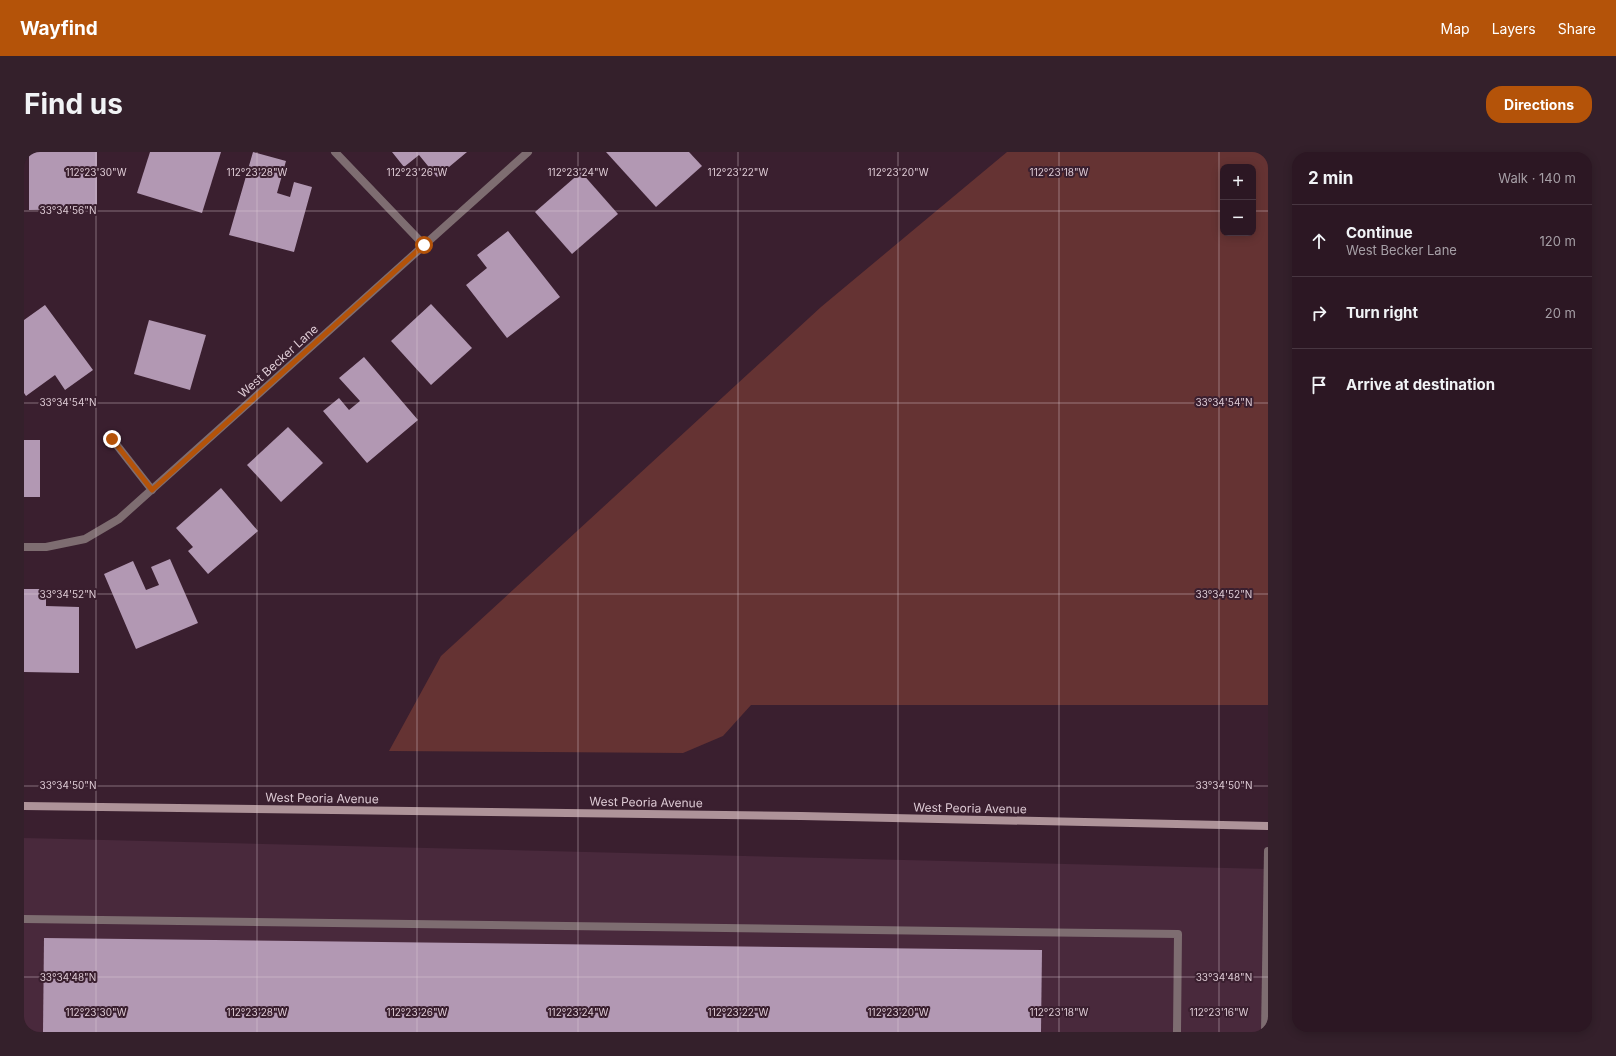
<!DOCTYPE html>
<html lang="en">
<head>
<meta charset="utf-8">
<style>
	:root { --surface:#2c1723; --page:#34202b; --text:#f1f3f6; --muted:#a69fa6; --line:#483641; --accent:#b45309 }
	body { margin:0; font-family:Inter,sans-serif; background:var(--page); color:var(--text) }
	.controls { position:absolute; right:12px; top:12px; display:grid; overflow:hidden; border-radius:8px; box-shadow:0 2px 10px #0003 }
	.controls button { width:36px; height:36px; display:grid; place-items:center; padding:0; border:0; border-bottom:1px solid var(--line); background:var(--surface); color:var(--text); font:20px sans-serif }
	.stop { position:absolute; width:12px; height:12px; margin:-9px; border:3px solid #b45309; border-radius:50%; background:#fff }
	.stop.end { background:#b45309; border-color:#fff; box-shadow:0 1px 4px #0008 }
	.list { margin:0; padding:0; list-style:none }
	h2 { display:flex; justify-content:space-between; align-items:center; height:52px; margin:0; padding:0 16px; font-size:17px }
	h2 small { font-size:13px; font-weight:400; color:var(--muted) }
	.list li { display:grid; grid-template-columns:26px 1fr auto; gap:12px; align-items:center; box-sizing:border-box; height:72px; padding:0 16px; border-top:1px solid var(--line) }
	.list b { display:block; font-size:15px; white-space:nowrap }
	.list p { margin:0; font-size:13px; white-space:nowrap; color:var(--muted) }
	.list em { font-size:13px; font-style:normal; color:var(--muted) }
	.icon { flex:none; width:22px; height:22px; fill:none; stroke:currentColor; stroke-width:2; stroke-linecap:round; stroke-linejoin:round }
	.map { position:relative; flex:none; width:1244px; height:880px; overflow:hidden; border-radius:16px }
	header { display:flex; align-items:center; gap:24px; box-sizing:border-box; height:56px; padding:0 20px; background:var(--accent); color:#fff }
	header strong { font-size:19px }
	nav { display:flex; gap:22px; margin-inline-start:auto; font-size:14px }
	.intro { display:flex; align-items:center; justify-content:space-between; box-sizing:border-box; height:96px; padding:0 24px }
	h1 { margin:0; font-size:28px }
	.button { padding:10px 18px; border-radius:16px; background:var(--accent); color:#fff; font-size:14px; font-weight:700 }
	main { display:flex; gap:24px; padding:0 24px }
	aside { flex:1; background:var(--surface); border-radius:16px; box-shadow:0 2px 10px #0003 }
	.map>svg:first-child { display:block }
	.built { fill:#49293c }
	.green { fill:#653333; fill-rule:evenodd }
	.building { fill:#b298b3 }
	.lines { fill:none; stroke-linecap:round; stroke-linejoin:round }
	.service { stroke:#7e6d71; stroke-width:8 }
	.minor { stroke:#7e6d71; stroke-width:8 }
	.secondary { stroke:#ae9399; stroke-width:8 }
	.route { stroke:#b45309; stroke-width:5 }
	.ticks { fill:none; stroke:#decbd5; stroke-width:1; stroke-opacity:0.45 }
	.labels { text-anchor:middle; dominant-baseline:central; stroke-width:4; stroke-linejoin:round; paint-order:stroke }
	.street-label { font-size:12px; fill:#decbd5; stroke:#3a1f2f }
	.ticks-label { font-size:10px; text-anchor:middle; fill:#decbd5; stroke:#3a1f2f; stroke-width:4; stroke-linejoin:round; paint-order:stroke }
</style>
</head>
<body>
<header>
<strong>Wayfind</strong>
<nav><a>Map</a><a>Layers</a><a>Share</a></nav>
</header>
<div class="intro"><h1>Find us</h1><a class="button">Directions</a></div>
<main>
<div class="map">
<svg width="1244" height="880" viewBox="0 0 1244 880">
	<rect width="100%" height="100%" fill="#3a1f2f"/>
	<!-- built -->
	<path class="built" d="M0,686L1244,717V880H0Z"/>
	<!-- green -->
	<path class="green" d="M983,0H1244V553H727L699,584L659,601L365,599L417,504L797,155ZM1199,15H1229V81H1199Z"/>
	<!-- building -->
	<g class="building">
		<path d="M5,0H73V57L5,58Z"/>
		<path d="M126,0H197L178,61L113,41Z"/>
		<path d="M229,0L262,9L253,41L266,45L270,30L288,35L270,100L205,83Z"/>
		<path d="M368,0H443L413,25L395,3L380,15Z"/>
		<path d="M582,0H665L678,14L632,55Z"/>
		<path d="M557,20L594,62L548,102L511,60Z"/>
		<path d="M484,79L536,145L483,186L442,133L463,116L453,103Z"/>
		<path d="M407,152L448,196L407,233L367,189Z"/>
		<path d="M21,153L69,218L41,238L31,223L2,244L0,241V168Z"/>
		<path d="M125,168L182,183L166,238L110,222Z"/>
		<path d="M340,205L394,268L343,311L299,259L315,246L325,258L336,249L315,226Z"/>
		<path d="M264,275L299,311L257,350L223,313Z"/>
		<rect x="0" y="288" width="16" height="57"/>
		<path d="M197,336L234,379L184,422L164,399L169,395L152,376Z"/>
		<path d="M146,407L174,471L112,497L80,422L109,409L122,438L135,433L127,415Z"/>
		<path d="M0,437H22V454L55,455V521L0,520Z"/>
		<path d="M20,786L1018,798L1017,880H19Z"/>
	</g>
	<g class="lines">
		<!-- service -->
		<g class="service">
			<path d="M0,767L1154,782L1153,880"/>
			<path d="M1241,880L1244,699"/>
		</g>
		<!-- minor -->
		<g class="minor">
			<path d="M311,0L400,93"/>
			<path d="M88,287L128,338"/>
			<path d="M0,395H22L61,387L95,367L504,0"/>
		</g>
		<!-- secondary -->
		<path class="secondary" d="M0,654L777,664L1244,674"/>
	</g>
	<g class="lines">
		<!-- route -->
		<path class="route" d="M88,287L128,338L400,93"/>
	</g>
	<!-- ticks -->
	<path class="ticks" d="M72,0V880M233,0V880M393,0V880M554,0V880M714,0V880M874,0V880M1035,0V880M1195,0V880M0,59H1199M1229,59H1244M0,251H1244M0,442H1244M0,634H1244M0,825H1244"/>
	<g class="labels">
		<!-- street labels -->
		<g class="street-label">
			<text transform="translate(254 209) rotate(-42)">West Becker Lane</text>
			<text transform="translate(298 646) rotate(1)">West Peoria Avenue</text>
			<text transform="translate(622 650) rotate(1)">West Peoria Avenue</text>
			<text transform="translate(946 656) rotate(1)">West Peoria Avenue</text>
		</g>
	</g>
	<g class="ticks-label">
		<text x="72" y="24">112°23'30"W</text>
		<text x="233" y="24">112°23'28"W</text>
		<text x="393" y="24">112°23'26"W</text>
		<text x="554" y="24">112°23'24"W</text>
		<text x="714" y="24">112°23'22"W</text>
		<text x="874" y="24">112°23'20"W</text>
		<text x="1035" y="24">112°23'18"W</text>
		<text x="44" y="62">33°34'56"N</text>
		<text x="44" y="254">33°34'54"N</text>
		<text x="1200" y="254">33°34'54"N</text>
		<text x="44" y="446">33°34'52"N</text>
		<text x="1200" y="446">33°34'52"N</text>
		<text x="44" y="637">33°34'50"N</text>
		<text x="1200" y="637">33°34'50"N</text>
		<text x="44" y="829">33°34'48"N</text>
		<text x="1200" y="829">33°34'48"N</text>
		<text x="72" y="864">112°23'30"W</text>
		<text x="233" y="864">112°23'28"W</text>
		<text x="393" y="864">112°23'26"W</text>
		<text x="554" y="864">112°23'24"W</text>
		<text x="714" y="864">112°23'22"W</text>
		<text x="874" y="864">112°23'20"W</text>
		<text x="1035" y="864">112°23'18"W</text>
		<text x="1195" y="864">112°23'16"W</text>
	</g>
</svg>
<div class="controls">
<button>+</button>
<button>−</button>
</div>
<div class="stop" style="left:400px;top:93px"></div>
<div class="stop end" style="left:88px;top:287px"></div>
</div>
<aside>
<h2>2 min<small>Walk · 140 m</small></h2>
<ul class="list">
<li><svg class="icon" aria-label="ahead" viewBox="0 0 24 24"><path d="M12 20V5M6 11l6-6 6 6"/></svg><div><b>Continue</b><p>West Becker Lane</p></div><em>120 m</em></li>
<li><svg class="icon" aria-label="right" viewBox="0 0 24 24"><path d="M7 20v-9h11M14 6l5 5-5 5"/></svg><div><b>Turn right</b></div><em>20 m</em></li>
<li><svg class="icon" aria-label="arrive" viewBox="0 0 24 24"><path d="M6 21V4h12l-3 4 3 4H6"/></svg><div><b>Arrive at destination</b></div></li>
</ul>
</aside>
</main>
</body>
</html>
